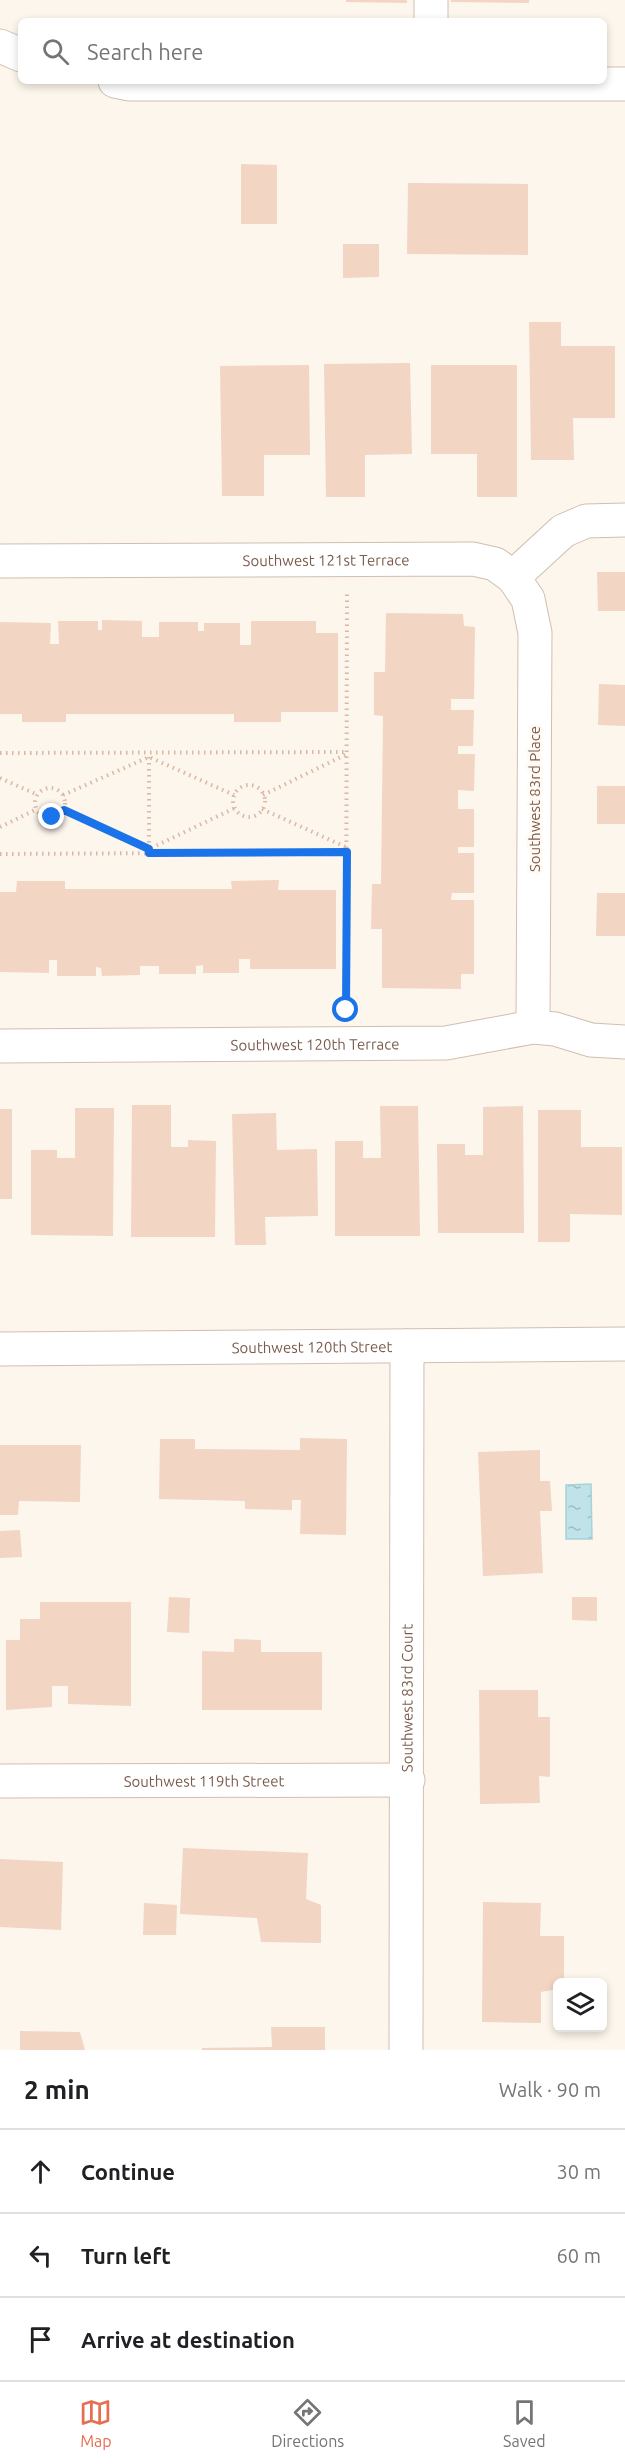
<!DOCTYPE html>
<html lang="en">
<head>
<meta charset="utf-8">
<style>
	:root { --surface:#fff; --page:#f2f2f2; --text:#202124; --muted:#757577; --line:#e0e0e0; --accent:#e76f51 }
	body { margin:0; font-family:Ubuntu,sans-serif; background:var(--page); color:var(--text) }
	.controls { position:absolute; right:18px; bottom:18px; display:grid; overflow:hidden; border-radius:9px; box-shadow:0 3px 9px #0003 }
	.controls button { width:54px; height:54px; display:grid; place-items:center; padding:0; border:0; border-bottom:2px solid var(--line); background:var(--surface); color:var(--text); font:30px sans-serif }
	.stop { position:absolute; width:18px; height:18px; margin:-14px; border:4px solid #1a73e8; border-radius:50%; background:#fff }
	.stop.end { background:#1a73e8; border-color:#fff; box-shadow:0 2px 6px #0008 }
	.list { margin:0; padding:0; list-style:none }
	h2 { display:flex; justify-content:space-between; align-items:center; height:78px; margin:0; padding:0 24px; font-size:26px }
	h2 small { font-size:20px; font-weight:400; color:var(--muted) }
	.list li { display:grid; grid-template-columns:39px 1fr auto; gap:18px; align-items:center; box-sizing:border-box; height:84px; padding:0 24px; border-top:2px solid var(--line) }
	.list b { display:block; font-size:22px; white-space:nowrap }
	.list em { font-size:20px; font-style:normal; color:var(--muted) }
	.icon { flex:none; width:33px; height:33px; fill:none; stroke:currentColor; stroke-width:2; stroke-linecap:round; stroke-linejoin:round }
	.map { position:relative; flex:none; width:625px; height:2050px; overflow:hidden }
	.search { position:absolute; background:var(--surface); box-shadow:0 3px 9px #0003; left:18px; right:18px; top:18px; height:66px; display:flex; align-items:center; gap:15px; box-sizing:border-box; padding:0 21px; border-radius:9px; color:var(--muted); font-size:22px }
	.sheet { height:330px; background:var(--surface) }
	nav { display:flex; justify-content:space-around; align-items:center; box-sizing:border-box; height:84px; border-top:2px solid var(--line); background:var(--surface); font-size:16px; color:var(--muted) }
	nav a { display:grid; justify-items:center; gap:3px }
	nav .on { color:var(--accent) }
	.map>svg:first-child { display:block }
	.water { fill:url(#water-ripples); stroke:#a5d3da; stroke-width:1.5 }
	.building { fill:#f3d5c3 }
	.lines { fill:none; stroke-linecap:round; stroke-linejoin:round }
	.minor-casing { stroke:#d1beb0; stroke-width:35 }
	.path { stroke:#d9b8a5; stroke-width:4; stroke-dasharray:1.5 4.5; stroke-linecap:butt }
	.minor { stroke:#fff; stroke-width:33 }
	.route { stroke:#1a73e8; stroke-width:8 }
	.labels { text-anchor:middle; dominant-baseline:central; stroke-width:6; stroke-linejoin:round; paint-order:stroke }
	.street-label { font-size:15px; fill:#7a5c4d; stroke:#fffaf3 }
</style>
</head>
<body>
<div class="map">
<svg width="625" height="2050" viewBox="0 0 625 2050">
	<defs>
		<pattern id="water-ripples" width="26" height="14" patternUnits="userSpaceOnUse" patternTransform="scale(1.5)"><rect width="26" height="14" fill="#bfe3e8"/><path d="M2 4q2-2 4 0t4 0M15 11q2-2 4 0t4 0" fill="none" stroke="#a0bbbe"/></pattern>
	</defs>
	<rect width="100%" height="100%" fill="#fdf6ec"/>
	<!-- water -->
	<path class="water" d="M591,1484L592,1539H566V1485Z"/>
	<!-- building -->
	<g class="building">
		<path d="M346,0H407V3L346,2Z"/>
		<path d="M451,0H529V3L451,2Z"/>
		<path d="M241,164L277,165V224H241Z"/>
		<path d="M408,183L528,184V255L407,254Z"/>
		<path d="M343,244H379V277L343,278Z"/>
		<path d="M529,322H561V346H615V418H573L574,460H531Z"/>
		<path d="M410,363L412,454L365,455V497H326L324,364Z"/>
		<path d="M309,365L310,455H264V496H222L220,366Z"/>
		<path d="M431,365H517V497H477V454H431Z"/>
		<path d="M597,572H625V611H598Z"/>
		<path d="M386,613L463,614L464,626L475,627L474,699H451V710H474L473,746H458V754H475L474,791L458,790V809H474V847H458V853H474V893H452L451,900H474V974H461V989L382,988V929H371L372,884H381L383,716L374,715V672H385Z"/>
		<path d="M102,620L142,621V637H159V622H198V631H204V623H240V645H251V621H316V633H338V712H281V722H234V714H66V722H22V714H0V622L51,623L50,644H59L58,621H98V630H102Z"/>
		<path d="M599,684L625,685V726L598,725Z"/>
		<rect x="597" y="786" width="28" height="38"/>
		<path d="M279,880L278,890H336V969H250V959H239V973H203V965L196,966V974H159V966H140V975L102,976L101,968L96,967V976H57V960H49V973L0,972V892H16L17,881H65V889H232L231,881Z"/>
		<path d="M597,893H625V936H596Z"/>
		<path d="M132,1105H171V1147H188V1140L216,1141L215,1237H131Z"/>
		<path d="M380,1106H418L420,1236H335V1141H363V1158H381Z"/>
		<path d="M523,1106L524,1233H438L437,1144H465V1155H483V1107Z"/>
		<path d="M75,1108H114L113,1236L31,1235V1150H57V1158H75Z"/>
		<rect x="0" y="1109" width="12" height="90"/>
		<path d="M538,1110H581V1147H622V1215L570,1214V1242H538Z"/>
		<path d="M276,1113L277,1150L317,1149L318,1216L265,1217L266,1245H235L232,1114Z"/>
		<path d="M300,1438L347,1439L346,1535L300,1534L301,1500H292V1510L245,1509V1501L159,1499L160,1439H195V1449L300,1450Z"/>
		<path d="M0,1445H81L80,1502L19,1501L18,1515H0Z"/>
		<path d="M540,1450V1481H550L552,1511H540L543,1573L483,1576L478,1452Z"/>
		<path d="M20,1530L22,1557L0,1558V1531Z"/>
		<path d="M169,1597L190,1598L189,1633L167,1632Z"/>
		<path d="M572,1597H597V1621L572,1620Z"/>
		<path d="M40,1602H131V1706L68,1704V1686H52V1707L6,1710V1640H20V1619H40Z"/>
		<path d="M234,1639L261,1640V1652H322V1710H202V1651L234,1652Z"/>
		<path d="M479,1690H538V1717H550V1777L539,1776L540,1803L480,1804Z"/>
		<path d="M183,1848L308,1853L306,1899L321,1905V1943L261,1942L257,1918L180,1914Z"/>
		<path d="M0,1859L63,1862L61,1930L0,1927Z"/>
		<path d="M483,1902L541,1903L540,1936H564V1982H558V1989L541,1992V2023L482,2022Z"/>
		<path d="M144,1903L177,1905L176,1935H143Z"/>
		<path d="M271,2027H325V2050H202V2048L272,2047Z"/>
		<path d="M20,2031L80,2032L85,2050H20Z"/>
	</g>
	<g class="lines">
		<!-- minor casing -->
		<g class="minor-casing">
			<g id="minor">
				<path d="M431,21V0"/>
				<path d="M0,46L21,55"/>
				<path d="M115,81L130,84H625"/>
				<path id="s1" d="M0,561L473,559L495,564L513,577L563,531L586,521L625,520"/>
				<path d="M513,577L528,599L535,633L533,1027"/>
				<path id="s2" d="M0,1046L446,1043L533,1027L555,1029L591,1040L625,1042"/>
				<path id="s3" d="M0,1349L625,1344"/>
				<path id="s4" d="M0,1781L408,1780"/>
				<path id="s5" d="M406,2050L407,1346"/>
			</g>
		</g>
		<!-- path -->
		<g class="path">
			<path d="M0,753L347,752"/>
			<path d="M149,757V849"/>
			<path d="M0,778L38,795"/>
			<circle cx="249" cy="801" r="16"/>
			<circle cx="50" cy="803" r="15"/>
			<path d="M63,795L149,757L234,795"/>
			<path d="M263,795L347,754"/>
			<path d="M262,809L348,848"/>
			<path d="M64,810L149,849L235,808"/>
			<path d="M0,827L37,809"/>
			<path d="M0,854L347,852"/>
			<path d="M346,1010L347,594"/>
		</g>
		<!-- minor -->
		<use href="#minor" class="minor"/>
	</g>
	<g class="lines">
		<!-- route -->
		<path class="route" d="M52,817L57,816L64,810L149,849V853L347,852L346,1010"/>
	</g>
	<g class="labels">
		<!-- street labels -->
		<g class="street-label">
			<text stroke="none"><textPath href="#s1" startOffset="326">Southwest 121st Terrace</textPath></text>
			<text transform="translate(534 799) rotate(-90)">Southwest 83rd Place</text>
			<text stroke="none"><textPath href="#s2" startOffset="315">Southwest 120th Terrace</textPath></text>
			<text stroke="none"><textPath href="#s3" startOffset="312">Southwest 120th Street</textPath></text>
			<text stroke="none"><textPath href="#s5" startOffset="352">Southwest 83rd Court</textPath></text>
			<text stroke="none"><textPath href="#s4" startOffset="204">Southwest 119th Street</textPath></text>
		</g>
	</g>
</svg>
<div class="controls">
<button><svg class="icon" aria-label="layers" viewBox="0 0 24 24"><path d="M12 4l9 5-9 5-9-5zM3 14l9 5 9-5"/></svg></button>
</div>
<div class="stop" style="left:346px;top:1010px"></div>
<div class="stop end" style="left:52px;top:817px"></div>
<div class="search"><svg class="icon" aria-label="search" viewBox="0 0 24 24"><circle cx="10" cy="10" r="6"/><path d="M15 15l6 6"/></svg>Search here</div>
</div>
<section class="sheet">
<h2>2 min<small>Walk · 90 m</small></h2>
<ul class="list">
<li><svg class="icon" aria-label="ahead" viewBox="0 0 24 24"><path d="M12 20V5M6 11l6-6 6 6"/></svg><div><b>Continue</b></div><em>30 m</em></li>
<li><svg class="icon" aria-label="left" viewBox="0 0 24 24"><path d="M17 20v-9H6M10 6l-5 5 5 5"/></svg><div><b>Turn left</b></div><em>60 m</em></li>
<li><svg class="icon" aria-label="arrive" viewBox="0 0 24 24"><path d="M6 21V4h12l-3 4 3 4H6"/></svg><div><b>Arrive at destination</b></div></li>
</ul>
</section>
<nav>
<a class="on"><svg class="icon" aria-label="map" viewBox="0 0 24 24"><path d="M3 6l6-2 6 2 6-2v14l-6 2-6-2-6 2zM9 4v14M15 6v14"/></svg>Map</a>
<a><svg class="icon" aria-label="directions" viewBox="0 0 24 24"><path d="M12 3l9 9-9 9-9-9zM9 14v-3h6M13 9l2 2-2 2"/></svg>Directions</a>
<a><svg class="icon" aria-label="saved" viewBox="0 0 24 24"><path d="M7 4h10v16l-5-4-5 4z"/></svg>Saved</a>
</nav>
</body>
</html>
